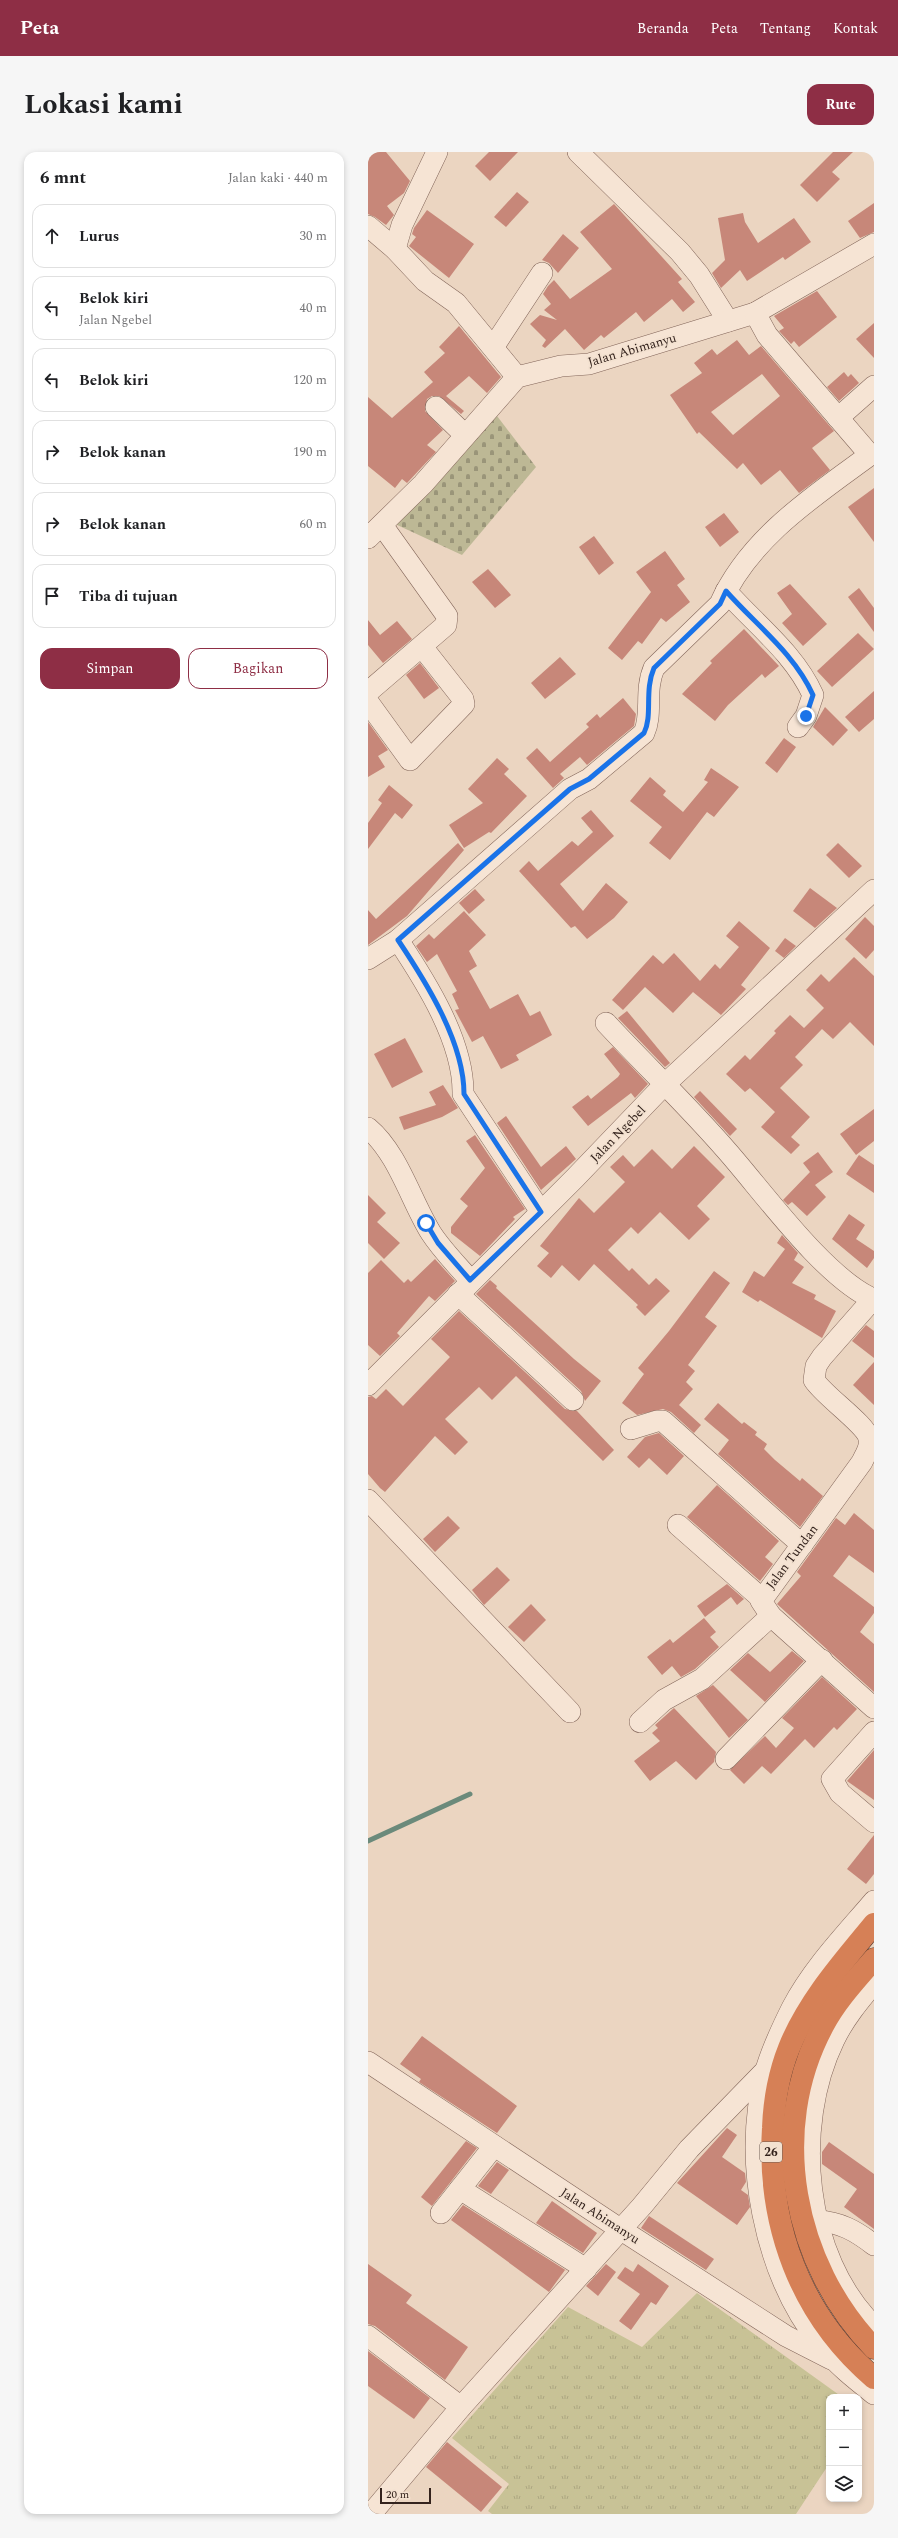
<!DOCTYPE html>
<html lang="id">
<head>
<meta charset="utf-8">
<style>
	:root { --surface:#fff; --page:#f6f6f6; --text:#202124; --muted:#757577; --line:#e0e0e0; --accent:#8e2e45 }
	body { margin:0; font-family:Spectral,serif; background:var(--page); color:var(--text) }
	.controls { position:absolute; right:12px; bottom:12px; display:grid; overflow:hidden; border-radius:8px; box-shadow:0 2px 6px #0003 }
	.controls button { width:36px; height:36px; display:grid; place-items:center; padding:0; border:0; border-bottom:1px solid var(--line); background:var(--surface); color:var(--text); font:20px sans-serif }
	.scale { position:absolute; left:12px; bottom:10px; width:51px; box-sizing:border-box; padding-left:4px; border:2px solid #34231d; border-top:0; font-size:11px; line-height:14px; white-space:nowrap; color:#34231d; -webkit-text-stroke:3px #f3e1d0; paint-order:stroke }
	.stop { position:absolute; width:12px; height:12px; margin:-9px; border:3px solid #1a73e8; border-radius:50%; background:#fff }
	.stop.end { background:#1a73e8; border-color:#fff; box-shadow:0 1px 4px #0008 }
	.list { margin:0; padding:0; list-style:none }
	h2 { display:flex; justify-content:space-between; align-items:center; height:52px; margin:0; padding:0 16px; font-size:17px }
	h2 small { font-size:13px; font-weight:400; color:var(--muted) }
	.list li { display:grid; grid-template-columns:26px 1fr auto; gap:12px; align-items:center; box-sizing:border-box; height:64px; margin:0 8px 8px; padding:0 8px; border:1px solid var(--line); border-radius:12px }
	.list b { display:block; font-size:15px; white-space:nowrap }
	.list p { margin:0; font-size:13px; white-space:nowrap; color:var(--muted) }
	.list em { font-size:13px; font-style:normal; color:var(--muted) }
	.actions { display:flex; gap:8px; padding:12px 16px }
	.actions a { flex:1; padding:9px 0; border:1px solid var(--accent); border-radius:12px; text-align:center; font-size:14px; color:var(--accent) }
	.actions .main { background:var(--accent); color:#fff }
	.icon { flex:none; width:22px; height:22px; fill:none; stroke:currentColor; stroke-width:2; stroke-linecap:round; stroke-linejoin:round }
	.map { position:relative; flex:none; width:506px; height:2362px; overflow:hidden; border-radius:12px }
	header { display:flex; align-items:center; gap:24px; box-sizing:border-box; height:56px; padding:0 20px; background:var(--accent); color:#fff }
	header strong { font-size:19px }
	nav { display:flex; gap:22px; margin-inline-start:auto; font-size:14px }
	.intro { display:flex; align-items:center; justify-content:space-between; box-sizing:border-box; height:96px; padding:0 24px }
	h1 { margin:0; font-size:28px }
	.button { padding:10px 18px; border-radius:12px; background:var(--accent); color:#fff; font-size:14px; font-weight:700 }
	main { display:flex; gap:24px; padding:0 24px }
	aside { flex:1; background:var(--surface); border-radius:12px; box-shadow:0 2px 6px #0003 }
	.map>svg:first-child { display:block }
	.grass { fill:url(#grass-tufts) }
	.cemetery { fill:url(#cemetery-stones) }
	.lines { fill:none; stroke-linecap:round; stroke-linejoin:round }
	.stream { stroke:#6b8a7b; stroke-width:5 }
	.building { fill:#c78779; fill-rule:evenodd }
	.minor-casing { stroke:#83665a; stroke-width:22 }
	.highway-casing { stroke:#51362e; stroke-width:23 }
	.minor { stroke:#f6e4d4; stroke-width:21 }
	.highway { stroke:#d68056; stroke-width:22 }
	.route { stroke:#1a73e8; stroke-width:5 }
	.labels { text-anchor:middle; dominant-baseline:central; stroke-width:3.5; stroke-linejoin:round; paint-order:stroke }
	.shield { fill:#f3e1d0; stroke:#6d5c53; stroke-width:1 }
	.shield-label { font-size:12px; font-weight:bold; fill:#34231d }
	.street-label { font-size:13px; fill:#34231d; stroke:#f3e1d0 }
</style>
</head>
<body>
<header>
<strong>Peta</strong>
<nav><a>Beranda</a><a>Peta</a><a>Tentang</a><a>Kontak</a></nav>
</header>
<div class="intro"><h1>Lokasi kami</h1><a class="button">Rute</a></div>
<main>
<aside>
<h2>6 mnt<small>Jalan kaki · 440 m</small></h2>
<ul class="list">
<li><svg class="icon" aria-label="ahead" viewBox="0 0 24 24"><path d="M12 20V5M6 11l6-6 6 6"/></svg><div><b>Lurus</b></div><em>30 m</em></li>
<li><svg class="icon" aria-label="left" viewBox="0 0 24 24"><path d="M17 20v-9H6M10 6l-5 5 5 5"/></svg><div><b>Belok kiri</b><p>Jalan Ngebel</p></div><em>40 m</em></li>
<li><svg class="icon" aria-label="left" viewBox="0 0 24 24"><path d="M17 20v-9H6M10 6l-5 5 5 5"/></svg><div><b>Belok kiri</b></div><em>120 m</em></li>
<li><svg class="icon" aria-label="right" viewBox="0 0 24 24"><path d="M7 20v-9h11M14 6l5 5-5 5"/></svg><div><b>Belok kanan</b></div><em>190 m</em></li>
<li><svg class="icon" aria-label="right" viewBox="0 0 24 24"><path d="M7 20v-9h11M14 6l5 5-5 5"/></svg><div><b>Belok kanan</b></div><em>60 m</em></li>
<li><svg class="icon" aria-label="arrive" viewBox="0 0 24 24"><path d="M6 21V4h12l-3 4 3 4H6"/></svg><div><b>Tiba di tujuan</b></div></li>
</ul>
<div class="actions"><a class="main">Simpan</a><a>Bagikan</a></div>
</aside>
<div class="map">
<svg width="506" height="2362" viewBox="0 0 506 2362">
	<defs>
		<pattern id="grass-tufts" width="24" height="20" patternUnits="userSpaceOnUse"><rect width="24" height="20" fill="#c8c296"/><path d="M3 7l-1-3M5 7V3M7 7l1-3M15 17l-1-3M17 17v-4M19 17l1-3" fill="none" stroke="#aca681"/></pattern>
		<pattern id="cemetery-stones" width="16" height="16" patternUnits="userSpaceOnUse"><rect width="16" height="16" fill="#bdb895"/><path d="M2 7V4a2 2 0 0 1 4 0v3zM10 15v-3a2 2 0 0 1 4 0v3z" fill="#9a9579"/></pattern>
	</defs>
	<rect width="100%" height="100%" fill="#ebd5c1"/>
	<!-- grass -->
	<path class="grass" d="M329,2141L474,2245H461V2312L428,2362H124L120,2359L141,2332L84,2286L200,2155L274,2195Z"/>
	<!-- cemetery -->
	<path class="cemetery" d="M126,260L168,315L94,403L27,372Z"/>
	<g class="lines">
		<!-- stream -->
		<path class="stream" d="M0,1689L102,1642"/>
	</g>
	<!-- building -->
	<g class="building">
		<path d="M0,0H18L42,29L36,41L19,54L26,63L18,73L7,65L0,62Z"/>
		<path d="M121,0H150L122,29L107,14Z"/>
		<path d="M465,0H485L464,20L472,27L449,50L432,33Z"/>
		<path d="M149,40L161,50L138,75L126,65Z"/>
		<path d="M506,51V80L492,86L480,69Z"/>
		<path d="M246,52L314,127L310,130L327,150L315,160L304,147L276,170L268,160L236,186L233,183L216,198L197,177L177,196L174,194L178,188L162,172L172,163L189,168L176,158L183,152L175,142L180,134L186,128L202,147L244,117L212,80Z"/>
		<path d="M59,58L106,92L81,126L41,94L48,85L44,82L46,76Z"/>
		<path d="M375,61L377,70L390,91L426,66L443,90L417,108L415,105L379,129L372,118L353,136L344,121L357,108L350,66Z"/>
		<path d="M195,82L211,96L190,121L181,111L174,108Z"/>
		<path d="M449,139L469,165L431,195L426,189L423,192L411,179L416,176L406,164Z"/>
		<path d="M506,171V206L488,187Z"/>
		<path d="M91,174L133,225L119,241L101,224L78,244L96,259L93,262L71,244H64L59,247L57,259L75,278L59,293L68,300L39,331L34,327L27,336L0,314V245L24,266L65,230L56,220L77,201L71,195Z"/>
		<path d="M369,188L381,203L393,194L466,279L444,296L462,318L431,341L412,318L393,333L375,311L369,317L331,280L329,282L302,243L334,221L326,211L344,197L349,203ZM394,222L412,244L365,283L343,260Z"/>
		<path d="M476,220L480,225L483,222L491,231L471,249L459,235Z"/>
		<path d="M506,336V390L480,355Z"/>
		<path d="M356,361L371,380L352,395L337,375Z"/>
		<path d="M226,384L246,411L231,423L211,395Z"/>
		<path d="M297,399L317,427L309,433L322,450L298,470L293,466L274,492L270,489L254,508L240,496L283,440L268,420Z"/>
		<path d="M120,417L143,443L127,456L104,430Z"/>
		<path d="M422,432L459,472L435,494L414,471L424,462L409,441Z"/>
		<path d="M491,436L506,456V480L480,445Z"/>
		<path d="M0,468L12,483L29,469L44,487L15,511L0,493Z"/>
		<path d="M376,477L411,514L397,526L394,522L360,553L347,569L314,542L344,511L342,509Z"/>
		<path d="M490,481L506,497L464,535L449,519Z"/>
		<path d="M192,505L208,522L177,547L163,531Z"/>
		<path d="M52,511L71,536L56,547L38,523Z"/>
		<path d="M506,539V567L491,580L477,565Z"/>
		<path d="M255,546L268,562L266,574L219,613L212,605L192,622L196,626L185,636L158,606L169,596L182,610L221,575L218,572L229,562L232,566Z"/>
		<path d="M457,555L480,578L465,594L445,575Z"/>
		<path d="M0,570L20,598L10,604L17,615L0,625Z"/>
		<path d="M416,586L428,595L409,621L397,611Z"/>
		<path d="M129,606L141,617L136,622L159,644L123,681L121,680L96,696L81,673L115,651L100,637Z"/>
		<path d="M343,616L371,635L346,665L339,660L302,708L281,691L294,675L262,649L282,625L298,639L295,643L315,660L340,630L336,628Z"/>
		<path d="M21,633L45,653L34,667L27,661L0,697V671L14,651L10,648Z"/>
		<path d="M223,658L246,684L192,732L215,759L238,731L260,750L246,766L219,787L207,774L203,776L151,719L161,709L170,719L204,689L210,694L225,680L213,666Z"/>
		<path d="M90,691L96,698L39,764L0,793V758L8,767Z"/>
		<path d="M470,691L494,714L481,726L458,703Z"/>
		<path d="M442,736L469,756L447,776L425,759Z"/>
		<path d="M107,737L117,748L101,762L91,751Z"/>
		<path d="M96,759L118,783L101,799L109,814L101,819L122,857L150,842L162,864L172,859L184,883L148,903L151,908L133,917L115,884L104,890L87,858L91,857L84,842L89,839L69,802L59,810L48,794L61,782L66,787Z"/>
		<path d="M497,765L506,774V798L498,807L477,787Z"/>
		<path d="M371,769L402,796L373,833L378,837L353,863L325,840L305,861L277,835L255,858L244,848L285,803L295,812L306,801L332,829L347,812L352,817L371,795L358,784Z"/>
		<path d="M417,786L428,794L416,806L407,799Z"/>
		<path d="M486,805L506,824V894L482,870L465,887L454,877L427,905L435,913L412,936L442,965L423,985L432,993L423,1002L393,975L407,960L382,936L377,940L358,922L377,903L382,908L408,881L406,879L422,863L436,876L456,856L438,838L453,822L461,830Z"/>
		<path d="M259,859L302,911L297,915L250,866Z"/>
		<path d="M37,886L55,920L24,936L6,902Z"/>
		<path d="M245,895L280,932L267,946L263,941L220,974L204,955L220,943L223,947L250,925L252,922L236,902Z"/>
		<path d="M75,933L90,956L74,965L36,978L31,965L68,953L61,940Z"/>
		<path d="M332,939L369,977L362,984L326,945Z"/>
		<path d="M506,957V989L488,1003L472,982Z"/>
		<path d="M138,964L173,1015L198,994L208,1007L173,1038L129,971Z"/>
		<path d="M107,983L157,1057L145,1065L147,1067L112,1104L83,1081V1075L100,1054L92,1047L117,1016L98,989Z"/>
		<path d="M326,994L357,1025L329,1054L342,1067L321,1088L292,1060L270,1082L263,1075L240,1098L261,1119L264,1116L281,1133L288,1126L302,1139L277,1164L268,1155L270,1153L226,1112L211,1129L194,1113L183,1126L169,1114L181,1101L172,1094L211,1046L226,1061L257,1030L242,1015L255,1003L266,1015L284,997L304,1017Z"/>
		<path d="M450,1000L465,1020L447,1033L458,1045L439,1064L424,1050L420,1053L415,1048L442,1020L435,1011Z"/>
		<path d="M491,1003L506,1013V1041L478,1022Z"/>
		<path d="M0,1043L18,1061L9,1070L32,1091L16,1107L0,1091Z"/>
		<path d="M481,1062L497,1073L488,1087L506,1099V1106L499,1116L464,1087Z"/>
		<path d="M414,1083L430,1101L426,1108L436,1115L424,1131L448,1143L446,1147L468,1159L454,1186L392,1148L390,1150L374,1140L386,1119L396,1125L417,1097L409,1091Z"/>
		<path d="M67,1107L87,1129L67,1149L61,1144L29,1181L32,1184L12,1204L0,1193V1121L13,1108L36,1131L40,1127L43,1130Z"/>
		<path d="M346,1119L362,1131L337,1165L349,1174L320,1213L327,1219L318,1230L325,1237L311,1253L333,1273L326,1281L303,1260L295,1257L269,1263L254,1251L276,1222L270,1216L301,1179Z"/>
		<path d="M122,1128L129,1134L128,1136L206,1207L233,1229L217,1249L213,1239L108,1142Z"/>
		<path d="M91,1159L197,1257L209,1259L246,1298L235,1309L148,1224L124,1248L111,1235L77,1267L100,1290L87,1303L67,1284L17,1340L12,1336L0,1322V1245L4,1244L8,1247L18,1237L35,1254L82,1205L63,1187Z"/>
		<path d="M498,1173L506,1179V1206L484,1189Z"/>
		<path d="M506,1210V1253L485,1233Z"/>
		<path d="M350,1251L374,1272L376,1270L389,1280L387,1283L399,1292L396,1297L407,1308L432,1329L434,1326L455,1344L432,1375L350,1302L361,1288L336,1267Z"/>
		<path d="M291,1281L316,1304L299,1323L281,1306L271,1316L259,1305L277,1285Z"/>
		<path d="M349,1333L411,1389L397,1405L405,1412L392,1429L319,1365Z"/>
		<path d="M486,1361L506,1378V1421L481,1403L465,1424L506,1455V1461L492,1480L506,1492V1540L409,1452L433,1424L429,1420L468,1366L477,1373Z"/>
		<path d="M80,1364L92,1376L67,1400L55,1387Z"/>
		<path d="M129,1415L142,1428L116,1453L104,1438Z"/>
		<path d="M359,1432L376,1447L369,1453L363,1445L337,1465L329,1454Z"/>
		<path d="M163,1452L178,1468L156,1490L140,1475Z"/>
		<path d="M336,1466L348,1480L342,1485L351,1495L327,1517L313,1525L304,1514L294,1523L279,1505L302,1487L305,1491Z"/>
		<path d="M424,1499L436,1509L397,1550L362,1518L380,1501L402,1520Z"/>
		<path d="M454,1525L489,1557L469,1578L466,1575L446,1596L437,1587L403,1622L394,1614L376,1632L362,1618L397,1584L408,1596L426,1576L414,1566Z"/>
		<path d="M345,1533L380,1568L361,1586L328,1544Z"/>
		<path d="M306,1556L348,1600L346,1610L328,1628L308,1609L282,1629L266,1609L292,1589L284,1581L290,1576L287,1573Z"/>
		<path d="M506,1598V1648L479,1629Z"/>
		<path d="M506,1683V1722L498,1732L479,1717Z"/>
		<path d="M54,1884L149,1954L129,1981L51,1930L53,1927L32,1912Z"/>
		<path d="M359,1976L369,1983L354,2005L377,2021L378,2030L373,2038L380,2043L382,2055L369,2073L309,2031Z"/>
		<path d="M98,1989L109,1996L64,2054L53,2045Z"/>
		<path d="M461,1990L506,2022V2077L476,2055L489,2037L454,2012V2000Z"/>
		<path d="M129,2010L141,2018L123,2042L110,2034Z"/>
		<path d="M184,2049L229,2081L215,2101L168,2071Z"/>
		<path d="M95,2053L199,2119L197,2118L181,2140L83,2068Z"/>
		<path d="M281,2064L346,2107L338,2118L273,2076Z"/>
		<path d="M0,2112L44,2143L38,2151L100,2195L77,2228L7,2174L0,2172Z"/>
		<path d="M238,2112L248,2120L230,2144L218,2134Z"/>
		<path d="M270,2112L301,2134L288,2153L283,2150L263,2178L251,2169L272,2142L249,2126L257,2115L265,2120Z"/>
		<path d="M0,2199L62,2246L46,2267L0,2234Z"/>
		<path d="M79,2290L134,2335L113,2360L58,2315Z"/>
	</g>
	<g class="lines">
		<!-- minor casing -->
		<g class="minor-casing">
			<g id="minor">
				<path d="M210,0L312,100L331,123L360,169"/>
				<path d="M0,74L27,97L57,129L88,151L149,225"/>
				<path d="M27,97L34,73L69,0"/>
				<path d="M126,194L174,121"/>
				<path d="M68,255L97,283"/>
				<path d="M470,266L506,234"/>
				<path d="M0,386L55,332L149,225L193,214L221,212L387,161L506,92"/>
				<path d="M358,439C388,473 426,501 445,543L438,564L430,575"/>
				<path d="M0,540L78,473L79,464L14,373"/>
				<path d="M0,550L42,608L96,552L95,547L55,496"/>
				<path d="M30,788C58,830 96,890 95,942L173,1060"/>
				<path d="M0,807L30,788L202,637L221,627L276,581C285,562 276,539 286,516L352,452C381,386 446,344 502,303L399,183L387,161"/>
				<path d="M238,871C278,914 321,955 359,999C396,1041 456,1125 505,1147L454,1205L448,1214L446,1228C456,1244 499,1273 501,1287C503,1295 497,1303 494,1310L393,1449L403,1464L506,1556"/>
				<path d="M0,976C30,1001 43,1049 63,1081C74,1098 89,1113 102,1128"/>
				<path d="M90,1142L205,1248"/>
				<path d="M0,1233L207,1026L296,933L506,738"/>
				<path d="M263,1277L289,1269H295L434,1393"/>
				<path d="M0,1348L202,1560"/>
				<path d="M310,1373L393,1446"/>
				<path d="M272,1570L296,1548L334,1527L403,1464"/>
				<path d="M506,1580L464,1627L472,1641L506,1670"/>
				<path d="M358,1607L454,1508"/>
				<path d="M506,1749C477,1783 445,1816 424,1856C414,1876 404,1897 398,1918C374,2007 395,2120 453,2193C468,2212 487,2227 506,2242"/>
				<path d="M506,1831C491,1849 476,1867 466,1888C424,1974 435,2105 506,2174"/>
				<path d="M0,1910L252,2077L418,2184L463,2207"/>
				<path d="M92,2037L218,2117"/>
				<path d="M73,2061L126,1994"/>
				<path d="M450,2069C472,2070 488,2079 506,2093"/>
				<path d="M0,2184L93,2255"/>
				<path d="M3,2362L93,2255L274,2054L321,1997L398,1918"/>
			</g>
		</g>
		<!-- highway casing -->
		<g class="highway-casing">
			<g id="highway">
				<path d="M506,1772C474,1811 440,1849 421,1896C411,1921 406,1949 405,1976C399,2072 432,2163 506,2226"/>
				<path d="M506,1807C488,1828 468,1849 455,1874C399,1978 425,2113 506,2196"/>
			</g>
		</g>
		<!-- minor -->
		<use href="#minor" class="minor"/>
		<!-- highway -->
		<use href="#highway" class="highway"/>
	</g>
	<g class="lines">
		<!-- route -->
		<path class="route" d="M58,1071L70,1091L102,1128L173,1060L96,942C96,890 58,830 30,788L202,637L221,627L276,581C285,563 276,539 286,516L352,452L358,439C388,473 426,501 445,543L438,564"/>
	</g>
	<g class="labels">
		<!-- shield labels -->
		<rect class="shield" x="392" y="1990" width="22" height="20" rx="3"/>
		<g class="shield-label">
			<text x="403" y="2000">26</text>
		</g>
		<!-- street labels -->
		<g class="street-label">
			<text transform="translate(264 198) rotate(-16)">Jalan Abimanyu</text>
			<text transform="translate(250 982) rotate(-46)">Jalan Ngebel</text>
			<text transform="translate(424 1405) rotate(-53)">Jalan Tundan</text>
			<text transform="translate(232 2064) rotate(33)">Jalan Abimanyu</text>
		</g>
	</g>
</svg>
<div class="controls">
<button>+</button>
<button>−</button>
<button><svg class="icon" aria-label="layers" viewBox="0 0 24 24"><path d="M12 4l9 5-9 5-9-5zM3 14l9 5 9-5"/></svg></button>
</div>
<div class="scale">20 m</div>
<div class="stop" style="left:58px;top:1071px"></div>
<div class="stop end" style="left:438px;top:564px"></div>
</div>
</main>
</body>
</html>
